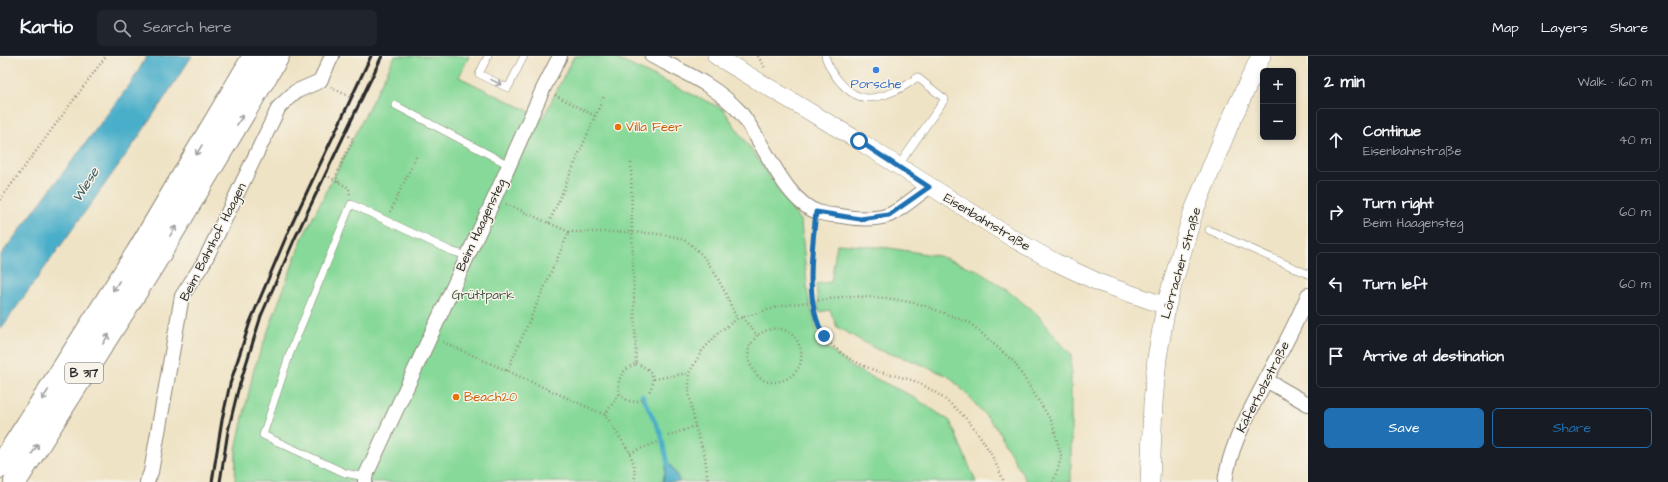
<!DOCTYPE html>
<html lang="en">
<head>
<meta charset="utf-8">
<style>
	:root { --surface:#171b24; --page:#20242c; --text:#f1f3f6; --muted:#9ea1a6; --line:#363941; --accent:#1f6fb2 }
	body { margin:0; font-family:"Architects Daughter",sans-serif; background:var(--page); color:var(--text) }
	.controls { position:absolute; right:12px; top:12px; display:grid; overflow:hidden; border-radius:6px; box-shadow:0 2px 6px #0003 }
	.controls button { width:36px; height:36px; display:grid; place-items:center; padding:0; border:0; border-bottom:1px solid var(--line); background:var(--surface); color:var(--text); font:20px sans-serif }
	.stop { position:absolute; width:12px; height:12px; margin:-9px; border:3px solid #1f6fb2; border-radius:50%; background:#fff }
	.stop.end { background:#1f6fb2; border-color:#fff; box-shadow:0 1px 4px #0008 }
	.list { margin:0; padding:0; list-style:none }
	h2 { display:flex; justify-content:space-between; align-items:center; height:52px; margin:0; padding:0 16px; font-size:17px }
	h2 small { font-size:13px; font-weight:400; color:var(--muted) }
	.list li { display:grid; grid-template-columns:26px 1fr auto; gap:12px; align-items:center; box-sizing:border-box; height:64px; margin:0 8px 8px; padding:0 8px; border:1px solid var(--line); border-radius:6px }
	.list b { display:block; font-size:15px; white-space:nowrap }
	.list p { margin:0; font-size:13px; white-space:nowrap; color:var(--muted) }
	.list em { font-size:13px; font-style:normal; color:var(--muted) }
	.actions { display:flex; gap:8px; padding:12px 16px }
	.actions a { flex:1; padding:9px 0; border:1px solid var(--accent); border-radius:6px; text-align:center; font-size:14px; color:var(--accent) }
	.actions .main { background:var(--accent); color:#fff }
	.icon { flex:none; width:22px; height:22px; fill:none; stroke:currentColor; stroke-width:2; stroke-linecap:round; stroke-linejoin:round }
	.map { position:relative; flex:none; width:1308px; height:426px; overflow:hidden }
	header { display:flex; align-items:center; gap:24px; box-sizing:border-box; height:56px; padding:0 20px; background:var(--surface); border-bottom:1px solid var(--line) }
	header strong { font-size:19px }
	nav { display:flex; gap:22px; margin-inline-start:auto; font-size:14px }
	.search { width:280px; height:36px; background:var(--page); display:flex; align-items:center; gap:10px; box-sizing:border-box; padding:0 14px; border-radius:6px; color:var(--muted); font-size:15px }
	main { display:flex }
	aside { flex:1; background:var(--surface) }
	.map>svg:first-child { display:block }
	.green { fill:#87d999; stroke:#598262 }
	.water { fill:#49aec9; stroke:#3a6c7a }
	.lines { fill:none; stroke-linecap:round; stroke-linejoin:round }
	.stream { stroke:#49aec9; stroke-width:4 }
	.service-casing { stroke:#8d8778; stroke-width:8 }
	.minor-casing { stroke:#8d8778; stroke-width:16 }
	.tertiary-casing { stroke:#8d8778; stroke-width:18 }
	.secondary-casing { stroke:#8d8778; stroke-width:20 }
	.primary-casing { stroke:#8d8778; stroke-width:24 }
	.path { stroke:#8d8778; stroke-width:2.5; stroke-dasharray:1 3; stroke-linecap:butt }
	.service { stroke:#fff; stroke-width:7 }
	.minor { stroke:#fff; stroke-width:14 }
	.tertiary { stroke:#fff; stroke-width:17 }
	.secondary { stroke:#fff; stroke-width:19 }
	.primary { stroke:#fff; stroke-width:22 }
	.rail { stroke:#2b2b2b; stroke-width:3 }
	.oneway { stroke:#a0a0a0 }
	.route { stroke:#1f6fb2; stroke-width:5 }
	.shop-dot { fill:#3f7fe0; stroke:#f7f3e8; stroke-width:1.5 }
	.food-dot { fill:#e8710a; stroke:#f7f3e8; stroke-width:1.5 }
	.labels { text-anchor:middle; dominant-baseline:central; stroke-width:3; stroke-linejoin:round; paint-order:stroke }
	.shield { fill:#f7f3e8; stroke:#686764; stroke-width:1 }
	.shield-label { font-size:12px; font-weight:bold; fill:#2b2b2b }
	.shop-label { font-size:13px; fill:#366cbe; stroke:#f7f3e8 }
	.food-label { font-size:13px; fill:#c56008; stroke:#f7f3e8; text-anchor:start }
	.street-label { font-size:13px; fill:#2b2b2b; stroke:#f7f3e8 }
	.park-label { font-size:13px; fill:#425646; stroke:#f7f3e8 }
	.water-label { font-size:14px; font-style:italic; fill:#365962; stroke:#f7f3e8 }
</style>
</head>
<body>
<header>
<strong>Kartio</strong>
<div class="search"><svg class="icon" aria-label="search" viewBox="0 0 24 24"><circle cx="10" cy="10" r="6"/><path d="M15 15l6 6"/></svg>Search here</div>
<nav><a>Map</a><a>Layers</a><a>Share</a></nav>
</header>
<main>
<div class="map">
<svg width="1308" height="426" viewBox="0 0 1308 426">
	<rect width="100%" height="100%" fill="#f7f3e8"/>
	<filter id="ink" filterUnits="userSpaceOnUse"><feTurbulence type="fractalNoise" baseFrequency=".025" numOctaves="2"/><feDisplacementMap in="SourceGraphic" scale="8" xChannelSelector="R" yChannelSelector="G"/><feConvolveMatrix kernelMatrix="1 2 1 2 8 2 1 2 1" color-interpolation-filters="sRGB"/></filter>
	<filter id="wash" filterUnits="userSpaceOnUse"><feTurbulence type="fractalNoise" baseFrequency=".012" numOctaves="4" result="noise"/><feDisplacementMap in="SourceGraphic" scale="16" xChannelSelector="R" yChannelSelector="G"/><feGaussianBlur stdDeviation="0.9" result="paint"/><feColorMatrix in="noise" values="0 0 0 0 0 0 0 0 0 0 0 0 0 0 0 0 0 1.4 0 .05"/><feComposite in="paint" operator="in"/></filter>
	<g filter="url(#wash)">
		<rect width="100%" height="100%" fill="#efe3c5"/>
		<!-- green -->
		<g class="green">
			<path d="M395,0H469L459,21L543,62L574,0H611L723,53L801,166L808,239L820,286L853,312L910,339L950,365L976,426H680L667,405L663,426H235L236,393L254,313L302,183Z"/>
			<path d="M837,188L889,192L939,200L977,214L1009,236L1036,257L1071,299V426H1027L996,372L967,338L948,320L916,306L878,294L837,271L830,254L819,256L816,228L831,226Z"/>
		</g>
		<!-- water -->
		<g class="water">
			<path d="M147,0H192L138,82L0,274V200L131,27Z"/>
			<path d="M667,405L674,414L680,426H663Z"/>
		</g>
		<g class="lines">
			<!-- stream -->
			<path class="stream" d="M642,339L661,378L668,410"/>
		</g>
	</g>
	<g filter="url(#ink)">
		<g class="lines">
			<!-- service casing -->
			<g class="service-casing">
				<g id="service">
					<path d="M488,0L479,18L508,32L524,0"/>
					<path d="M825,0C830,16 847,41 867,42C883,42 905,32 917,21L945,43L898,110"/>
					<path d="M395,49L509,109"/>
					<path d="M1209,174L1308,218"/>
					<path d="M365,421L345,417L263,379L290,297L351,148L451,195L467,200"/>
				</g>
			</g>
			<!-- minor casing -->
			<g class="minor-casing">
				<g id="minor">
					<path d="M652,0C683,16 715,29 739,55C762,81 784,146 818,156C825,159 834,159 841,160C855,163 876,164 889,159C899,155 919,138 929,131"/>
					<path d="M1266,324L1308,348"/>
					<path d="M147,426L151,416L182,240L204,206L279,51L295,36L320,25L332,0"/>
					<path d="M365,426V421L494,143L543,33L560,0"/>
					<path d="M1225,426C1230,389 1249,357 1266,324C1281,296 1296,268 1308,239"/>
				</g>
			</g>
			<!-- tertiary casing -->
			<g class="tertiary-casing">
				<path id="tertiary" d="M716,0L859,85L1012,182L1055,206L1100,227L1166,250"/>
			</g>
			<!-- secondary casing -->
			<g class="secondary-casing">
				<path id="secondary" d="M1150,426L1153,347L1157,302L1166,250L1193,157L1230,66L1261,0"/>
			</g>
			<!-- primary casing -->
			<g class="primary-casing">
				<g id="primary">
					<path d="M0,411L137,197L254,0"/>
					<path d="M15,426L153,209L278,0"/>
				</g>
			</g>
			<!-- path -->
			<g class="path">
				<path d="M758,0L765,12"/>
				<path d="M331,31L350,41"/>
				<path d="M555,39L595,60"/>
				<path d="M329,121L349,132L350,140"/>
				<path d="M339,126L336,120L353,83L348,80"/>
				<path d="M0,144L106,0"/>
				<path d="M506,148L569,176H632L631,105"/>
				<path d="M390,156L417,99"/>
				<path d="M549,167L604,40"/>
				<path d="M815,169C813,188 812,207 812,227C812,237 812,247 814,257C819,285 845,302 869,312C885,319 904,320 919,327C962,349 986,382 1004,426"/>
				<path d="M742,261L757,279C755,283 750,288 749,292C746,306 755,323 769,326C775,327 781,325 786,323C816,309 798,264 768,274C764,275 761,278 757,279"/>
				<path d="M443,286L605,359L630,397L634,409L635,426"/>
				<path d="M636,308C652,312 657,322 649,336"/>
				<path d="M507,315L569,176"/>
				<path d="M654,323L689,317"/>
				<path d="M642,344C615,353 609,317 636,308L632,176C648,177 677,178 689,187C713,205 725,237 737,263"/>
				<path d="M605,359L619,337"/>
				<path d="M668,380L695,370"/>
				<path d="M630,397L657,386"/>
				<path d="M708,426L705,400L695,370L689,337V317L702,295L719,276L737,263L781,250L848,240L887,242L920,248L970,267L1014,306L1052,366L1061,399L1059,410L1053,426"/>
			</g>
			<!-- service -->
			<use href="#service" class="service"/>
			<!-- minor -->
			<use href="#minor" class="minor"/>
			<!-- tertiary -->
			<use href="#tertiary" class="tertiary"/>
			<!-- secondary -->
			<use href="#secondary" class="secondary"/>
			<!-- primary -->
			<use href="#primary" class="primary"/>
			<!-- rail -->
			<g class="rail">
				<path d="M212,426L222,364L230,328L250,266L289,174L371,0"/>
				<path d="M220,426L228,375L238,334L261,260L295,182L382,0"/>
			</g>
		</g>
		<!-- one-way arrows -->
		<defs><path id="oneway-shaft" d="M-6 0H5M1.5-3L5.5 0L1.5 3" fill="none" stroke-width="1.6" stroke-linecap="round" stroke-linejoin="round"/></defs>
		<g class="oneway">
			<use href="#oneway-shaft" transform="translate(496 26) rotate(26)"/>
			<use href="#oneway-shaft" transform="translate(240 64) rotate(-59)"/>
			<use href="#oneway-shaft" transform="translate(199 94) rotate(121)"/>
			<use href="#oneway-shaft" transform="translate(173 175) rotate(-59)"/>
			<use href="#oneway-shaft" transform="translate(116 230) rotate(123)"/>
			<use href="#oneway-shaft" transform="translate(106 283) rotate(-57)"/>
			<use href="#oneway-shaft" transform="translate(45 339) rotate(123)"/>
			<use href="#oneway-shaft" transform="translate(35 393) rotate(-57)"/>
		</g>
	</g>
	<g class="lines" filter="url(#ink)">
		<!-- route -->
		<path class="route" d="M824,280C804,246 812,195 816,156L860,163L889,159L929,131L859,85"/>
	</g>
	<!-- markers -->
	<circle class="shop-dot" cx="876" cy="14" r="4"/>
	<g class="food-dot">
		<circle cx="618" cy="71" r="4"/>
		<circle cx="456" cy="341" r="4"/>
	</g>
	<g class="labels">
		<!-- shield labels -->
		<rect class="shield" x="65" y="307" width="38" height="20" rx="3"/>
		<g class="shield-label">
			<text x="84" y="317">B 317</text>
		</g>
		<!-- shop labels -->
		<g class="shop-label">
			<text x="876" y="28">Porsche</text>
		</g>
		<!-- food labels -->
		<g class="food-label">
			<text x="626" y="71">Villa Feer</text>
			<text x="464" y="341">Beach20</text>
		</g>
		<!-- street labels -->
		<g class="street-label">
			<text transform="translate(987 166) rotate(31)">Eisenbahnstraße</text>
			<text transform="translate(481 169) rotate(-65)">Beim Haagensteg</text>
			<text transform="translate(213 186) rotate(-63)">Beim Bahnhof Haagen</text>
			<text transform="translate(1181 207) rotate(-74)">Lörracher Straße</text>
			<text transform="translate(1263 331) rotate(-63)">Käferholzstraße</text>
		</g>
		<!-- park labels -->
		<g class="park-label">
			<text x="483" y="239">Grüttpark</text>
		</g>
		<!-- water labels -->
		<g class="water-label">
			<text transform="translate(86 129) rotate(-58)">Wiese</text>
		</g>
	</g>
</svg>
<div class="controls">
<button>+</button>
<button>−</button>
</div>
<div class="stop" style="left:859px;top:85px"></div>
<div class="stop end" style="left:824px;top:280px"></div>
</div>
<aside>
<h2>2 min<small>Walk · 160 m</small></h2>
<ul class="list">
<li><svg class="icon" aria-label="ahead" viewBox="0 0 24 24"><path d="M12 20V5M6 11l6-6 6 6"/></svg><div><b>Continue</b><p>Eisenbahnstraße</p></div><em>40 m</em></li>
<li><svg class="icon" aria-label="right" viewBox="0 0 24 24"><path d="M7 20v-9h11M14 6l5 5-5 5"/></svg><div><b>Turn right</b><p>Beim Haagensteg</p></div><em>60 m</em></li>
<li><svg class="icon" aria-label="left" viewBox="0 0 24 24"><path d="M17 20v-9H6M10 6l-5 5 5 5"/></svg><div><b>Turn left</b></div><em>60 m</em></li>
<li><svg class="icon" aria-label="arrive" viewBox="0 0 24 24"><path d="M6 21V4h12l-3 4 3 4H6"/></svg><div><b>Arrive at destination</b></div></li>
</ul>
<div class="actions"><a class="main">Save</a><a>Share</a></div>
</aside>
</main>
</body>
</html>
